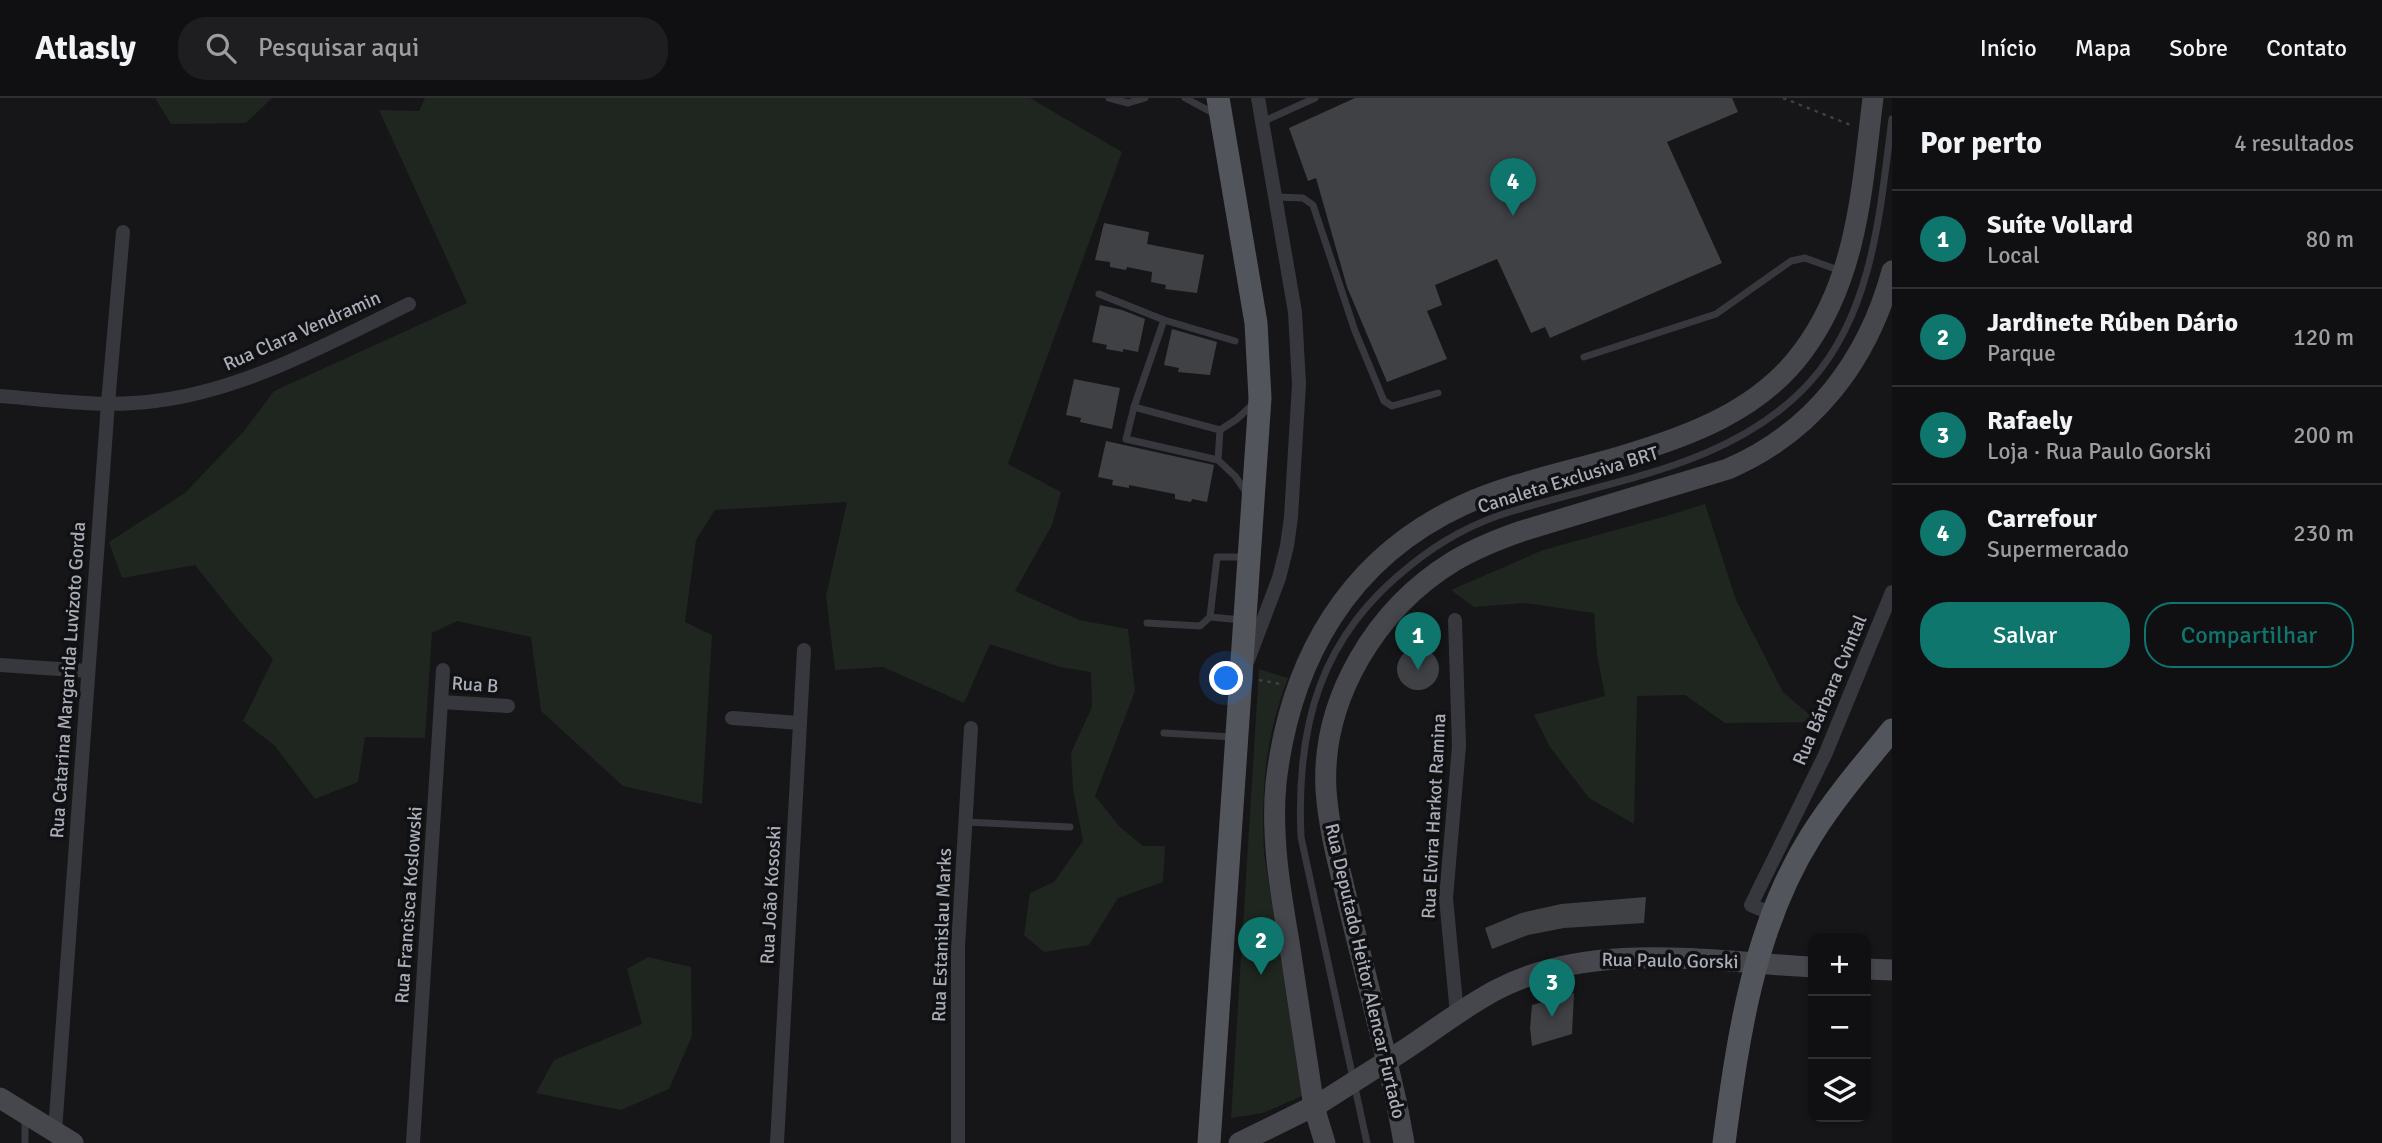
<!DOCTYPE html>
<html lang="pt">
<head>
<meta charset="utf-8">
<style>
	:root { --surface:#101012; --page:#1e1e20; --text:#f1f3f6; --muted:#9c9d9f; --line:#303032; --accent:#0f766e }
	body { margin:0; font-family:Signika,sans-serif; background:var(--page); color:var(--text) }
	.controls { position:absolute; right:21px; bottom:21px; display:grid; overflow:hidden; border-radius:14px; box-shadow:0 2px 5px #0004 }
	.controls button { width:63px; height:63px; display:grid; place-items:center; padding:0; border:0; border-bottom:2px solid var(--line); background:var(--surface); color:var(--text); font:35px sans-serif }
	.you { position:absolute; left:1227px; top:581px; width:24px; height:24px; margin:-18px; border:5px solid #fff; border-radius:50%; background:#1a73e8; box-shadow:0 0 0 10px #1a73e833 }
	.badge { display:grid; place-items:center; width:46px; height:46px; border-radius:50%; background:var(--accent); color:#fff; font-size:23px; font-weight:700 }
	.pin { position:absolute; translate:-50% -58px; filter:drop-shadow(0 2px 4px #0008) }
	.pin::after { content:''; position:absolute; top:37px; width:24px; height:21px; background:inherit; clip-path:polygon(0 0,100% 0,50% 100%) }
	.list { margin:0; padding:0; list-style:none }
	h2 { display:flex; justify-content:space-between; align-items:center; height:91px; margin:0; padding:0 28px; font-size:30px }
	h2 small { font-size:23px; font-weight:400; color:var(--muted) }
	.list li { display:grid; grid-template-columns:46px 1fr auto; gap:21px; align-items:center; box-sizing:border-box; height:98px; padding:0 28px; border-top:2px solid var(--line) }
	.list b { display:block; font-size:26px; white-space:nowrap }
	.list p { margin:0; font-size:23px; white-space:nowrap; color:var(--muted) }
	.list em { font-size:23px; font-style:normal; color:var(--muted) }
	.actions { display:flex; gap:14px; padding:21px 28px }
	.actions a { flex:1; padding:16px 0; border:2px solid var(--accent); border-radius:28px; text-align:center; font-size:24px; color:var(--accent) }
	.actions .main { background:var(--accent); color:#fff }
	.icon { flex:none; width:38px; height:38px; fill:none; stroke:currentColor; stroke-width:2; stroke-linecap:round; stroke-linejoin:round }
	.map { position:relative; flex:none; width:1892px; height:1045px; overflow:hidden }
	header { display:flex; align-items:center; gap:42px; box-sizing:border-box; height:98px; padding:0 35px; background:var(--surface); border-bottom:2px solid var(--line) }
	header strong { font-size:33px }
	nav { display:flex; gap:38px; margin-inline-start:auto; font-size:24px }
	.search { width:490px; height:63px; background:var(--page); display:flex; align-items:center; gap:18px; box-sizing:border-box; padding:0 24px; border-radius:28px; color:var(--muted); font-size:26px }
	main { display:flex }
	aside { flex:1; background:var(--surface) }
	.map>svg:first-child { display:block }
	.green { fill:#1e261f }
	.building { fill:#404145 }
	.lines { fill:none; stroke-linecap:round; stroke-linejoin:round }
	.path { stroke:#3d3f44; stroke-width:2.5; stroke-dasharray:3.5 5; stroke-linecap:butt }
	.lane { stroke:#37383d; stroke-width:7 }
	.street { stroke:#37383d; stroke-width:14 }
	.secondary { stroke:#45474d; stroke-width:21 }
	.primary { stroke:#53555c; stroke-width:23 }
	.secondary-bridge { stroke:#45474d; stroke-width:21 }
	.labels { text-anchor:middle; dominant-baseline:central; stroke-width:7; stroke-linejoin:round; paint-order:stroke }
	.street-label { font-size:19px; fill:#a8adb8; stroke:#111113 }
</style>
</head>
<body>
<header>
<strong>Atlasly</strong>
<div class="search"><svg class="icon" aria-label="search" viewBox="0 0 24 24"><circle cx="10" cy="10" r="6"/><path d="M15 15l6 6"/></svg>Pesquisar aqui</div>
<nav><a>Início</a><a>Mapa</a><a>Sobre</a><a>Contato</a></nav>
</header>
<main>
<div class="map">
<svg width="1892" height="1045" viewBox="0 0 1892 1045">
	<rect width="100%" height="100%" fill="#161618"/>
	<!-- green -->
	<g class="green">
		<path d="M155,0H272L246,25L171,26Z"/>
		<path d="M425,0H1030L1122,54L1008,366L1061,394L1052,427L1015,493L1079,522L1128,531L1135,593L1095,698L1119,728L1143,748H1165L1163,784L1118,800L1089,847L1044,854L1024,837L1030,795L1054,784L1083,743L1073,691L1071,655L1092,609L1091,574L1060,569L990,546L964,605L883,569L835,572L826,498L847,404L715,412L696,442L685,524L712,537L702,706L623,688L541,613L531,539L457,523L432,535L425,640L365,639L358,684L315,701L275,648L243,623L273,561L237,520L195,467L122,480L109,444L185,395L244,333L274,293L467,205L379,12L419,13Z"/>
		<path d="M1705,406L1736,502L1783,594L1818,624L1725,625L1685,597L1637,598L1634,726L1589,700L1550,649L1534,617L1605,598L1597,556L1594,515L1525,505L1474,509L1451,492L1543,452L1663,419Z"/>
		<path d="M1259,571L1288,580C1265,639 1261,693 1264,755L1302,998L1263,1015L1231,1020Z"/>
		<path d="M648,859L691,869L692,938L669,991L621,1012L536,995L554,962L642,926L627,871Z"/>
	</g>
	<!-- building -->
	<g class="building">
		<path d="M1355,0H1732L1738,14L1667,44L1722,165L1550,240L1545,229L1531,235L1497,161L1435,187L1442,207L1427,213L1447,261L1387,284L1347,189L1316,80L1308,83L1289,30Z"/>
		<path d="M1104,125L1149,134L1147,146L1204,157L1197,195L1165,191L1166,187L1151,184L1152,174L1127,169L1126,172L1110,169V164L1095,162Z"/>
		<path d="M1100,207L1122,212L1145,221L1138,254L1123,251V254L1106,251L1107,247L1092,244Z"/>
		<path d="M1172,231L1217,244L1210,277L1178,274L1179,270L1164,267Z"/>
		<path d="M1074,281L1120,290L1112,331L1080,324L1081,320L1066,317Z"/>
		<path d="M1106,343L1214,367L1207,404L1192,401L1191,404L1175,401V396L1129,387V390L1112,387L1113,382L1098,379Z"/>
		<circle cx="1418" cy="571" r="21"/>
		<path d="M1646,799L1644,825L1564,830L1528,837L1492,851L1485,830L1521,815L1561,806Z"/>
		<path d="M1574,895L1572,936L1532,948L1530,930L1532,907Z"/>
	</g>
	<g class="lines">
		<!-- path -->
		<g class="path">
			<path d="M1783,0L1853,28"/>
			<path d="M1259,582L1280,586"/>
		</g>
		<!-- lane -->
		<g class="lane">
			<path d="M1109,0L1128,5L1145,0"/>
			<path d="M1185,0L1215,16"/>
			<path d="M1262,24L1315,0"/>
			<path d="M1276,99L1303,100L1313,107L1355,233L1384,303L1392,308L1438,295"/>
			<path d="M1099,196L1164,222L1134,309L1126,341L1218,362L1235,378L1248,397"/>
			<path d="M1164,222L1235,243"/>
			<path d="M1584,259L1716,216L1791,163L1805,160L1841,173"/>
			<path d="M1134,309L1220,332L1237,321L1254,305"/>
			<path d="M1218,362L1220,332"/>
			<path d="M1242,522L1210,519L1217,459H1246"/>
			<path d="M1147,525L1200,528L1210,519"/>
			<path d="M1164,635L1233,639"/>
			<path d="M966,724L1070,729"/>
			<path d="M25,1045V1018"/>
			<path d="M1367,1045L1301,739C1296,627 1320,538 1411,467C1442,442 1475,424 1513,413C1615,381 1734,368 1810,284C1874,213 1880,111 1892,21"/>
		</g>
		<!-- street -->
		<g class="street">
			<path d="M0,298C51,302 104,310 155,303C245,292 329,245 409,206"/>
			<path d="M1455,522L1459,648L1446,800L1457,916"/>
			<path d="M1248,562L1279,480L1287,448L1291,419L1299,286L1295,214L1258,0"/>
			<path d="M0,567L88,573"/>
			<path d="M441,604L508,608"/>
			<path d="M732,620L800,625"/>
			<path d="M1772,816L1751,807L1825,657L1892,494"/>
			<path d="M55,1033L108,305L123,134"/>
			<path d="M413,1045L443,572"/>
			<path d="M777,1045L804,552"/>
			<path d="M958,1045V849L971,630"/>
		</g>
		<!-- secondary -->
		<g class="secondary">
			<path d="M1866,871L1892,872"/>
			<path d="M1382,966C1422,943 1457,912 1498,891C1594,842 1710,864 1813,869"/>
			<path d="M0,1000L73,1045"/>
			<path d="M1239,1045L1322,1004"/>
			<path d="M1325,1045L1314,1009C1306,954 1297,899 1289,844C1280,791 1271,739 1276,685C1290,562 1348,460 1463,407C1511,385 1572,373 1622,358C1690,338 1760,312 1803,253C1858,179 1862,88 1873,0"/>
			<path d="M1404,1045L1397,1007C1383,945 1367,883 1352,822C1342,779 1329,736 1326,692C1321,600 1377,510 1454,463C1476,450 1499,441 1522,433L1728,371C1814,334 1868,262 1892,173"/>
		</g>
		<!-- primary -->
		<g class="primary">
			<path d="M1209,1045L1260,300L1256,225L1218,0"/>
			<path d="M1724,1045C1738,940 1753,830 1811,738C1834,701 1864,666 1892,632"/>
		</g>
		<!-- secondary-bridge -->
		<path class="secondary-bridge" d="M1322,1004L1382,966"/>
	</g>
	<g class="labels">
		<!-- street labels -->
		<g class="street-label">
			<text transform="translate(302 233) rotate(-24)">Rua Clara Vendramin</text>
			<text transform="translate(1568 382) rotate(-17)">Canaleta Exclusiva BRT</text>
			<text transform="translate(68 582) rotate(-86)">Rua Catarina Margarida Luvizoto Gorda</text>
			<text transform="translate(475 587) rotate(4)">Rua B</text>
			<text transform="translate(1830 592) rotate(-67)">Rua Bárbara Cvintal</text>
			<text transform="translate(1434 718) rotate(-87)">Rua Elvira Harkot Ramina</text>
			<text transform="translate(771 797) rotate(-87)">Rua João Kososki</text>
			<text transform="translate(409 807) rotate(-86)">Rua Francisca Koslowski</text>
			<text transform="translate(942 837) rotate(-88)">Rua Estanislau Marks</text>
			<text transform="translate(1670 863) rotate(1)">Rua Paulo Gorski</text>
			<text transform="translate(1365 873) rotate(77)">Rua Deputado Heitor Alencar Furtado</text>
		</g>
	</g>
</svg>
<div class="controls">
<button>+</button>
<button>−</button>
<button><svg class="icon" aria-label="layers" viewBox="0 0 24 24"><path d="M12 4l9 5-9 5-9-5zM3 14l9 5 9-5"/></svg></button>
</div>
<div class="you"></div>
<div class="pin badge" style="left:1418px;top:572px">1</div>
<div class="pin badge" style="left:1261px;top:877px">2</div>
<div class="pin badge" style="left:1552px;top:919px">3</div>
<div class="pin badge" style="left:1513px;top:118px">4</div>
</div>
<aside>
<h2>Por perto<small>4 resultados</small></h2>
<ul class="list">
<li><span class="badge">1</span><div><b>Suíte Vollard</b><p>Local</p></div><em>80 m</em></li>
<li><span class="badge">2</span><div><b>Jardinete Rúben Dário</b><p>Parque</p></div><em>120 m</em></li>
<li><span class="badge">3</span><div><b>Rafaely</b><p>Loja · Rua Paulo Gorski</p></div><em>200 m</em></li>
<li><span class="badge">4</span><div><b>Carrefour</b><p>Supermercado</p></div><em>230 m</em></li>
</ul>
<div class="actions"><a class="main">Salvar</a><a>Compartilhar</a></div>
</aside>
</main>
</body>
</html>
